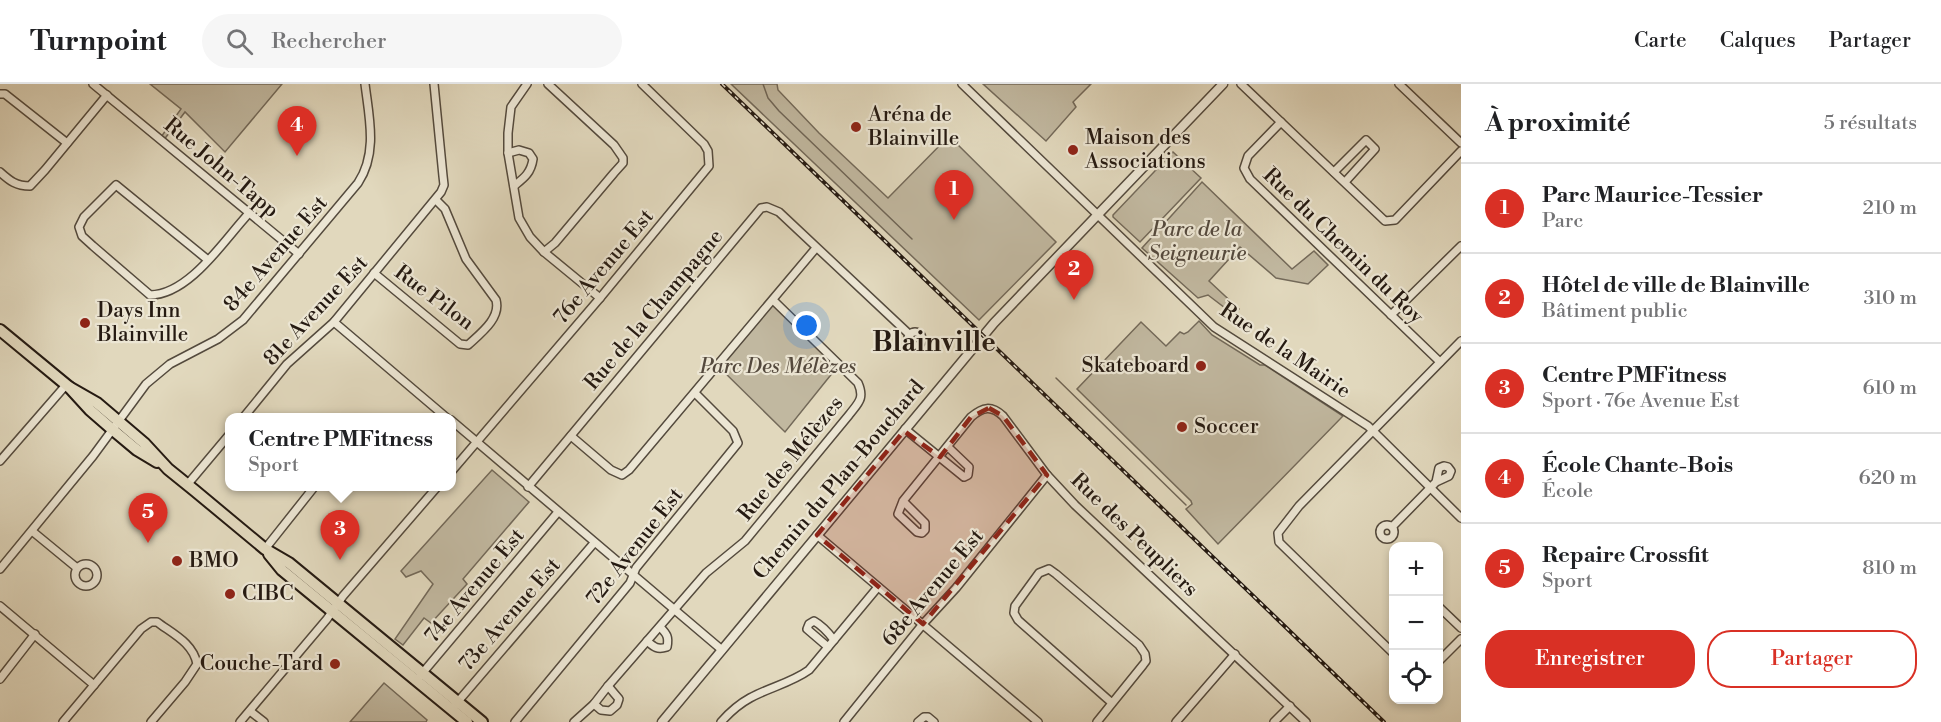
<!DOCTYPE html>
<html lang="fr">
<head>
<meta charset="utf-8">
<style>
	:root { --surface:#fff; --page:#f6f6f6; --text:#202124; --muted:#757577; --line:#e0e0e0; --accent:#d93025 }
	body { margin:0; font-family:"Libre Bodoni",serif; background:var(--page); color:var(--text) }
	.controls { position:absolute; right:18px; bottom:18px; display:grid; overflow:hidden; border-radius:12px; box-shadow:0 3px 9px #0003 }
	.controls button { width:54px; height:54px; display:grid; place-items:center; padding:0; border:0; border-bottom:2px solid var(--line); background:var(--surface); color:var(--text); font:30px sans-serif }
	.you { position:absolute; left:807px; top:242px; width:21px; height:21px; margin:-15px; border:4px solid #fff; border-radius:50%; background:#1a73e8; box-shadow:0 0 0 9px #1a73e833 }
	.badge { display:grid; place-items:center; width:39px; height:39px; border-radius:50%; background:var(--accent); color:#fff; font-size:20px; font-weight:700 }
	.pin { position:absolute; translate:-50% -50px; filter:drop-shadow(0 2px 3px #0008) }
	.pin::after { content:''; position:absolute; top:32px; width:21px; height:18px; background:inherit; clip-path:polygon(0 0,100% 0,50% 100%) }
	.popup { position:absolute; left:225px; top:329px; width:231px; height:78px; box-sizing:border-box; display:grid; place-content:center; border-radius:12px; background:var(--surface); filter:drop-shadow(0 2px 4px #0005); font-size:20px; white-space:nowrap; color:var(--muted) }
	.popup b { font-size:22px; color:var(--text) }
	.popup::after { content:''; position:absolute; left:50%; top:100%; margin-left:-12px; border:12px solid transparent; border-top-color:var(--surface) }
	.list { margin:0; padding:0; list-style:none }
	h2 { display:flex; justify-content:space-between; align-items:center; height:78px; margin:0; padding:0 24px; font-size:26px }
	h2 small { font-size:20px; font-weight:400; color:var(--muted) }
	.list li { display:grid; grid-template-columns:39px 1fr auto; gap:18px; align-items:center; box-sizing:border-box; height:90px; padding:0 24px; border-top:2px solid var(--line) }
	.list b { display:block; font-size:22px; white-space:nowrap }
	.list p { margin:0; font-size:20px; white-space:nowrap; color:var(--muted) }
	.list em { font-size:20px; font-style:normal; color:var(--muted) }
	.actions { display:flex; gap:12px; padding:18px 24px }
	.actions a { flex:1; padding:14px 0; border:2px solid var(--accent); border-radius:24px; text-align:center; font-size:21px; color:var(--accent) }
	.actions .main { background:var(--accent); color:#fff }
	.icon { flex:none; width:33px; height:33px; fill:none; stroke:currentColor; stroke-width:2; stroke-linecap:round; stroke-linejoin:round }
	.map { position:relative; flex:none; width:1461px; height:638px; overflow:hidden }
	header { display:flex; align-items:center; gap:36px; box-sizing:border-box; height:84px; padding:0 30px; background:var(--surface); border-bottom:2px solid var(--line) }
	header strong { font-size:28px }
	nav { display:flex; gap:33px; margin-inline-start:auto; font-size:21px }
	.search { width:420px; height:54px; background:var(--page); display:flex; align-items:center; gap:15px; box-sizing:border-box; padding:0 21px; border-radius:33px; color:var(--muted); font-size:22px }
	main { display:flex }
	aside { flex:1; background:var(--surface) }
	.map>svg:first-child { display:block }
	.green { fill:#c1b8a0; stroke:#736959; stroke-width:1.5 }
	.lines { fill:none; stroke-linecap:round; stroke-linejoin:round }
	.stream { stroke:#6f6556; stroke-width:1.5 }
	.minor-casing { stroke:#544a3d; stroke-width:10 }
	.tertiary-casing { stroke:#544a3d; stroke-width:11 }
	.primary-casing { stroke:#251a12; stroke-width:14 }
	.minor { stroke:#ece6d4; stroke-width:7 }
	.tertiary { stroke:#ece6d4; stroke-width:8 }
	.primary { stroke:#e1d8bd; stroke-width:10 }
	.rail-casing { stroke:#251a12; stroke-width:4 }
	.rail { stroke:#ece6d4; stroke-width:1.5; stroke-dasharray:4.5; stroke-linecap:butt }
	.marked { fill:#8f2418; fill-opacity:0.2; stroke:#8f2418; stroke-width:4.5; stroke-dasharray:12 8; stroke-linejoin:round }
	.poi-dot { fill:#8f2418; stroke:#ece6d4; stroke-width:2 }
	.labels { text-anchor:middle; dominant-baseline:central; stroke-width:4.5; stroke-linejoin:round; paint-order:stroke }
	.poi-label { font-size:21px; fill:#251a12; stroke:#ece6d4; text-anchor:start }
	.street-label { font-size:21px; fill:#251a12; stroke:#ece6d4 }
	.park-label { font-size:21px; font-style:italic; fill:#54493d; stroke:#ece6d4 }
	.district-label { font-size:27px; font-weight:bold; fill:#251a12; stroke:#ece6d4 }
</style>
</head>
<body>
<header>
<strong>Turnpoint</strong>
<div class="search"><svg class="icon" aria-label="search" viewBox="0 0 24 24"><circle cx="10" cy="10" r="6"/><path d="M15 15l6 6"/></svg>Rechercher</div>
<nav><a>Carte</a><a>Calques</a><a>Partager</a></nav>
</header>
<main>
<div class="map">
<svg width="1461" height="638" viewBox="0 0 1461 638">
	<rect width="100%" height="100%" fill="#e1d8bd"/>
	<filter id="stains"><feTurbulence type="fractalNoise" baseFrequency=".00333" numOctaves="4"/><feColorMatrix values="0 0 0 0 .2 0 0 0 0 .09 0 0 0 0 .02 0 0 0 .5 -.17"/></filter>
	<radialGradient id="worn" r=".72"><stop offset=".6" stop-color="#630" stop-opacity="0"/><stop offset="1" stop-color="#630" stop-opacity=".3"/></radialGradient>
	<!-- green -->
	<g class="green">
		<path d="M150,0H282L225,68L185,28L163,57L161,53L181,25Z"/>
		<path d="M731,0H777L778,6L819,49L888,114L949,52L1056,158L979,236Z"/>
		<path d="M983,0H1091L1073,18L1076,23L1046,57Z"/>
		<path d="M1173,68L1201,94L1140,158L1113,133V131Z"/>
		<path d="M1202,98L1292,185L1314,167L1328,181L1308,200L1276,194L1240,163L1209,197L1239,225L1233,230L1208,211L1198,214L1142,164Z"/>
		<path d="M773,219L838,282L785,348L719,283Z"/>
		<path d="M1199,237L1212,251L1260,281H1265L1343,332L1218,460L1186,425L1192,420L1191,417L1077,305L1141,238L1166,262L1180,248L1184,250L1188,248Z"/>
		<path d="M492,386L529,418L463,495L467,500L431,539L424,534L403,561L395,555L433,500L421,487L406,493L401,487Z"/>
		<path d="M384,599L427,636L426,638H350Z"/>
	</g>
	<g class="lines">
		<!-- stream -->
		<g class="stream">
			<path d="M763,0L768,14L779,27L912,155"/>
			<path d="M1056,294L1186,421"/>
		</g>
		<!-- minor casing -->
		<g class="minor-casing">
			<g id="minor">
				<path d="M93,0L299,170"/>
				<path d="M527,0L511,23L508,49V69L519,134L530,153L544,168L600,214"/>
				<path d="M962,0L1214,243L1368,342L1461,434"/>
				<path d="M1241,0L1385,137L1395,136L1461,67"/>
				<path d="M1399,0L1461,59"/>
				<path d="M0,10H5L67,59"/>
				<path d="M1281,38L1248,72L1244,84L1250,95L1440,278"/>
				<path d="M508,69L519,66L529,69L533,75C531,89 524,94 514,102"/>
				<path d="M0,88C10,97 16,102 30,102L45,86L107,11"/>
				<path d="M1334,88L1366,56L1375,65L1345,98"/>
				<path d="M544,168L555,159L614,89L623,79V74L614,61L548,0"/>
				<path d="M208,176L116,101L84,133L79,143L82,152L93,162L150,211C187,211 221,161 243,136L249,129"/>
				<path d="M374,189L460,260L468,261C481,249 501,234 496,216L466,175L445,125L436,116"/>
				<path d="M1391,231L1461,162"/>
				<path d="M334,238L447,334"/>
				<circle cx="915" cy="255" r="7"/>
				<path d="M243,334L287,280L334,238L441,108L444,101L443,92L434,0"/>
				<path d="M451,336L722,566"/>
				<path d="M905,345L964,393L968,391L969,383L948,363"/>
				<path d="M571,352L611,386L622,391L629,386L816,164"/>
				<path d="M0,377L66,301"/>
				<path d="M451,388L600,214L709,82L708,67L704,60L642,0"/>
				<path d="M187,401L229,351"/>
				<path d="M528,403L761,124L767,123L779,128L910,251"/>
				<path d="M903,417L925,439V446L922,449L917,448L898,430L903,417L971,333C983,323 991,321 1003,332L1047,391L1075,421L1306,638"/>
				<circle cx="1387" cy="448" r="7"/>
				<path d="M1392,443L1436,398L1449,392L1451,387L1448,383L1444,382L1439,384L1436,398"/>
				<path d="M32,447L77,484"/>
				<path d="M817,451L1038,638"/>
				<path d="M265,465L315,402"/>
				<circle cx="86" cy="491" r="11"/>
				<path d="M0,485L93,372L146,300L170,280L218,255L243,236L358,99C378,69 369,33 365,0"/>
				<path d="M0,522L94,601"/>
				<path d="M1438,522L1461,544"/>
				<path d="M647,557C654,563 657,566 667,563C669,553 667,550 660,543"/>
				<path d="M828,563L807,545L809,540L814,537C823,542 828,548 834,556"/>
				<path d="M1394,570L1283,462L1279,458L1278,449L1299,422L1461,257"/>
				<path d="M1438,578L1461,555"/>
				<path d="M420,592L558,428"/>
				<path d="M0,595L35,550"/>
				<path d="M594,620L601,626L610,627L617,621L619,615L608,602"/>
				<path d="M455,621L594,459"/>
				<path d="M250,627L264,638"/>
				<path d="M63,638L141,545L151,538H157C173,550 193,559 197,580L185,598L151,638"/>
				<path d="M240,638L327,535L343,512L438,402"/>
				<path d="M515,638L630,499L636,484L738,359L733,347L695,309"/>
				<path d="M574,638L594,620L608,602L706,489L745,457L849,331C858,319 865,315 858,299L773,216"/>
				<path d="M721,638C729,629 739,620 750,614C770,603 791,599 809,586L878,503"/>
				<path d="M844,638L923,540L956,504L1047,391"/>
				<path d="M918,638L924,633H928L934,638"/>
				<path d="M1097,638L1143,581L1146,577L1145,570L1139,561L1056,490L1049,485L1039,489L1015,522L1014,529L1018,536L1112,619"/>
				<path d="M1176,638L1235,570"/>
				<path d="M1274,638L1290,622"/>
			</g>
		</g>
		<!-- tertiary casing -->
		<g class="tertiary-casing">
			<path id="tertiary" d="M662,638L994,239L1223,0"/>
		</g>
		<!-- primary casing -->
		<g class="primary-casing">
			<g id="primary">
				<path d="M0,246L69,303L90,326L113,346L137,366L157,378"/>
				<path d="M69,303L97,319L144,359L168,385L194,406L265,465L289,479L482,638"/>
				<path d="M269,470L282,486L467,638"/>
			</g>
		</g>
		<!-- minor -->
		<use href="#minor" class="minor"/>
		<!-- tertiary -->
		<use href="#tertiary" class="tertiary"/>
		<!-- primary -->
		<use href="#primary" class="primary"/>
		<!-- rail casing -->
		<g class="rail-casing">
			<path id="rail" d="M722,0L1384,638"/>
		</g>
		<!-- rail -->
		<use href="#rail" class="rail"/>
	</g>
	<!-- marked area -->
	<path class="marked" d="M989,324L1003,332L1047,391L923,540L817,451L904,347L940,373L971,333Z"/>
	<!-- markers -->
	<g class="poi-dot">
		<circle cx="856" cy="43" r="6"/>
		<circle cx="1073" cy="66" r="6"/>
		<circle cx="85" cy="239" r="6"/>
		<circle cx="1201" cy="282" r="6"/>
		<circle cx="1182" cy="343" r="6"/>
		<circle cx="177" cy="477" r="6"/>
		<circle cx="230" cy="510" r="6"/>
		<circle cx="335" cy="580" r="6"/>
	</g>
	<g class="labels">
		<!-- poi labels -->
		<g class="poi-label">
			<text x="868" y="31">Aréna de<tspan x="868" dy="24">Blainville</tspan></text>
			<text x="1085" y="54">Maison des<tspan x="1085" dy="24">Associations</tspan></text>
			<text x="97" y="227">Days Inn<tspan x="97" dy="24">Blainville</tspan></text>
			<text x="1189" y="282" text-anchor="end">Skateboard</text>
			<text x="1194" y="343">Soccer</text>
			<text x="189" y="477">BMO</text>
			<text x="242" y="510">CIBC</text>
			<text x="323" y="580" text-anchor="end">Couche-Tard</text>
		</g>
		<!-- street labels -->
		<g class="street-label">
			<text transform="translate(221 84) rotate(40)">Rue John-Tapp</text>
			<text transform="translate(1343 162) rotate(44)">Rue du Chemin du Roy</text>
			<text transform="translate(276 170) rotate(-49)">84e Avenue Est</text>
			<text transform="translate(604 183) rotate(-50)">76e Avenue Est</text>
			<text transform="translate(434 214) rotate(37)">Rue Pilon</text>
			<text transform="translate(654 226) rotate(-50)">Rue de la Champagne</text>
			<text transform="translate(316 227) rotate(-47)">81e Avenue Est</text>
			<text transform="translate(1285 267) rotate(34)">Rue de la Mairie</text>
			<text transform="translate(791 375) rotate(-51)">Rue des Mélèzes</text>
			<text transform="translate(839 396) rotate(-50)">Chemin du Plan-Bouchard</text>
			<text transform="translate(1134 451) rotate(44)">Rue des Peupliers</text>
			<text transform="translate(635 463) rotate(-52)">72e Avenue Est</text>
			<text transform="translate(475 502) rotate(-50)">74e Avenue Est</text>
			<text transform="translate(933 504) rotate(-50)">68e Avenue Est</text>
			<text transform="translate(510 531) rotate(-49)">73e Avenue Est</text>
		</g>
		<!-- park labels -->
		<g class="park-label">
			<text x="1197" y="146">Parc de la<tspan x="1197" dy="24">Seigneurie</tspan></text>
			<text x="778" y="283">Parc Des Mélèzes</text>
		</g>
		<!-- district labels -->
		<g class="district-label">
			<text x="934" y="259">Blainville</text>
		</g>
	</g>
	<rect width="100%" height="100%" filter="url(#stains)"/>
	<rect width="100%" height="100%" fill="url(#worn)"/>
</svg>
<div class="controls">
<button>+</button>
<button>−</button>
<button><svg class="icon" aria-label="locate" viewBox="0 0 24 24"><circle cx="12" cy="12" r="6"/><path d="M12 2v4M12 18v4M2 12h4M18 12h4"/></svg></button>
</div>
<div class="you"></div>
<div class="pin badge" style="left:954px;top:136px">1</div>
<div class="pin badge" style="left:1074px;top:216px">2</div>
<div class="pin badge" style="left:340px;top:476px">3</div>
<div class="popup"><b>Centre PMFitness</b>Sport</div>
<div class="pin badge" style="left:297px;top:72px">4</div>
<div class="pin badge" style="left:148px;top:459px">5</div>
</div>
<aside>
<h2>À proximité<small>5 résultats</small></h2>
<ul class="list">
<li><span class="badge">1</span><div><b>Parc Maurice-Tessier</b><p>Parc</p></div><em>210 m</em></li>
<li><span class="badge">2</span><div><b>Hôtel de ville de Blainville</b><p>Bâtiment public</p></div><em>310 m</em></li>
<li><span class="badge">3</span><div><b>Centre PMFitness</b><p>Sport · 76e Avenue Est</p></div><em>610 m</em></li>
<li><span class="badge">4</span><div><b>École Chante-Bois</b><p>École</p></div><em>620 m</em></li>
<li><span class="badge">5</span><div><b>Repaire Crossfit</b><p>Sport</p></div><em>810 m</em></li>
</ul>
<div class="actions"><a class="main">Enregistrer</a><a>Partager</a></div>
</aside>
</main>
</body>
</html>
